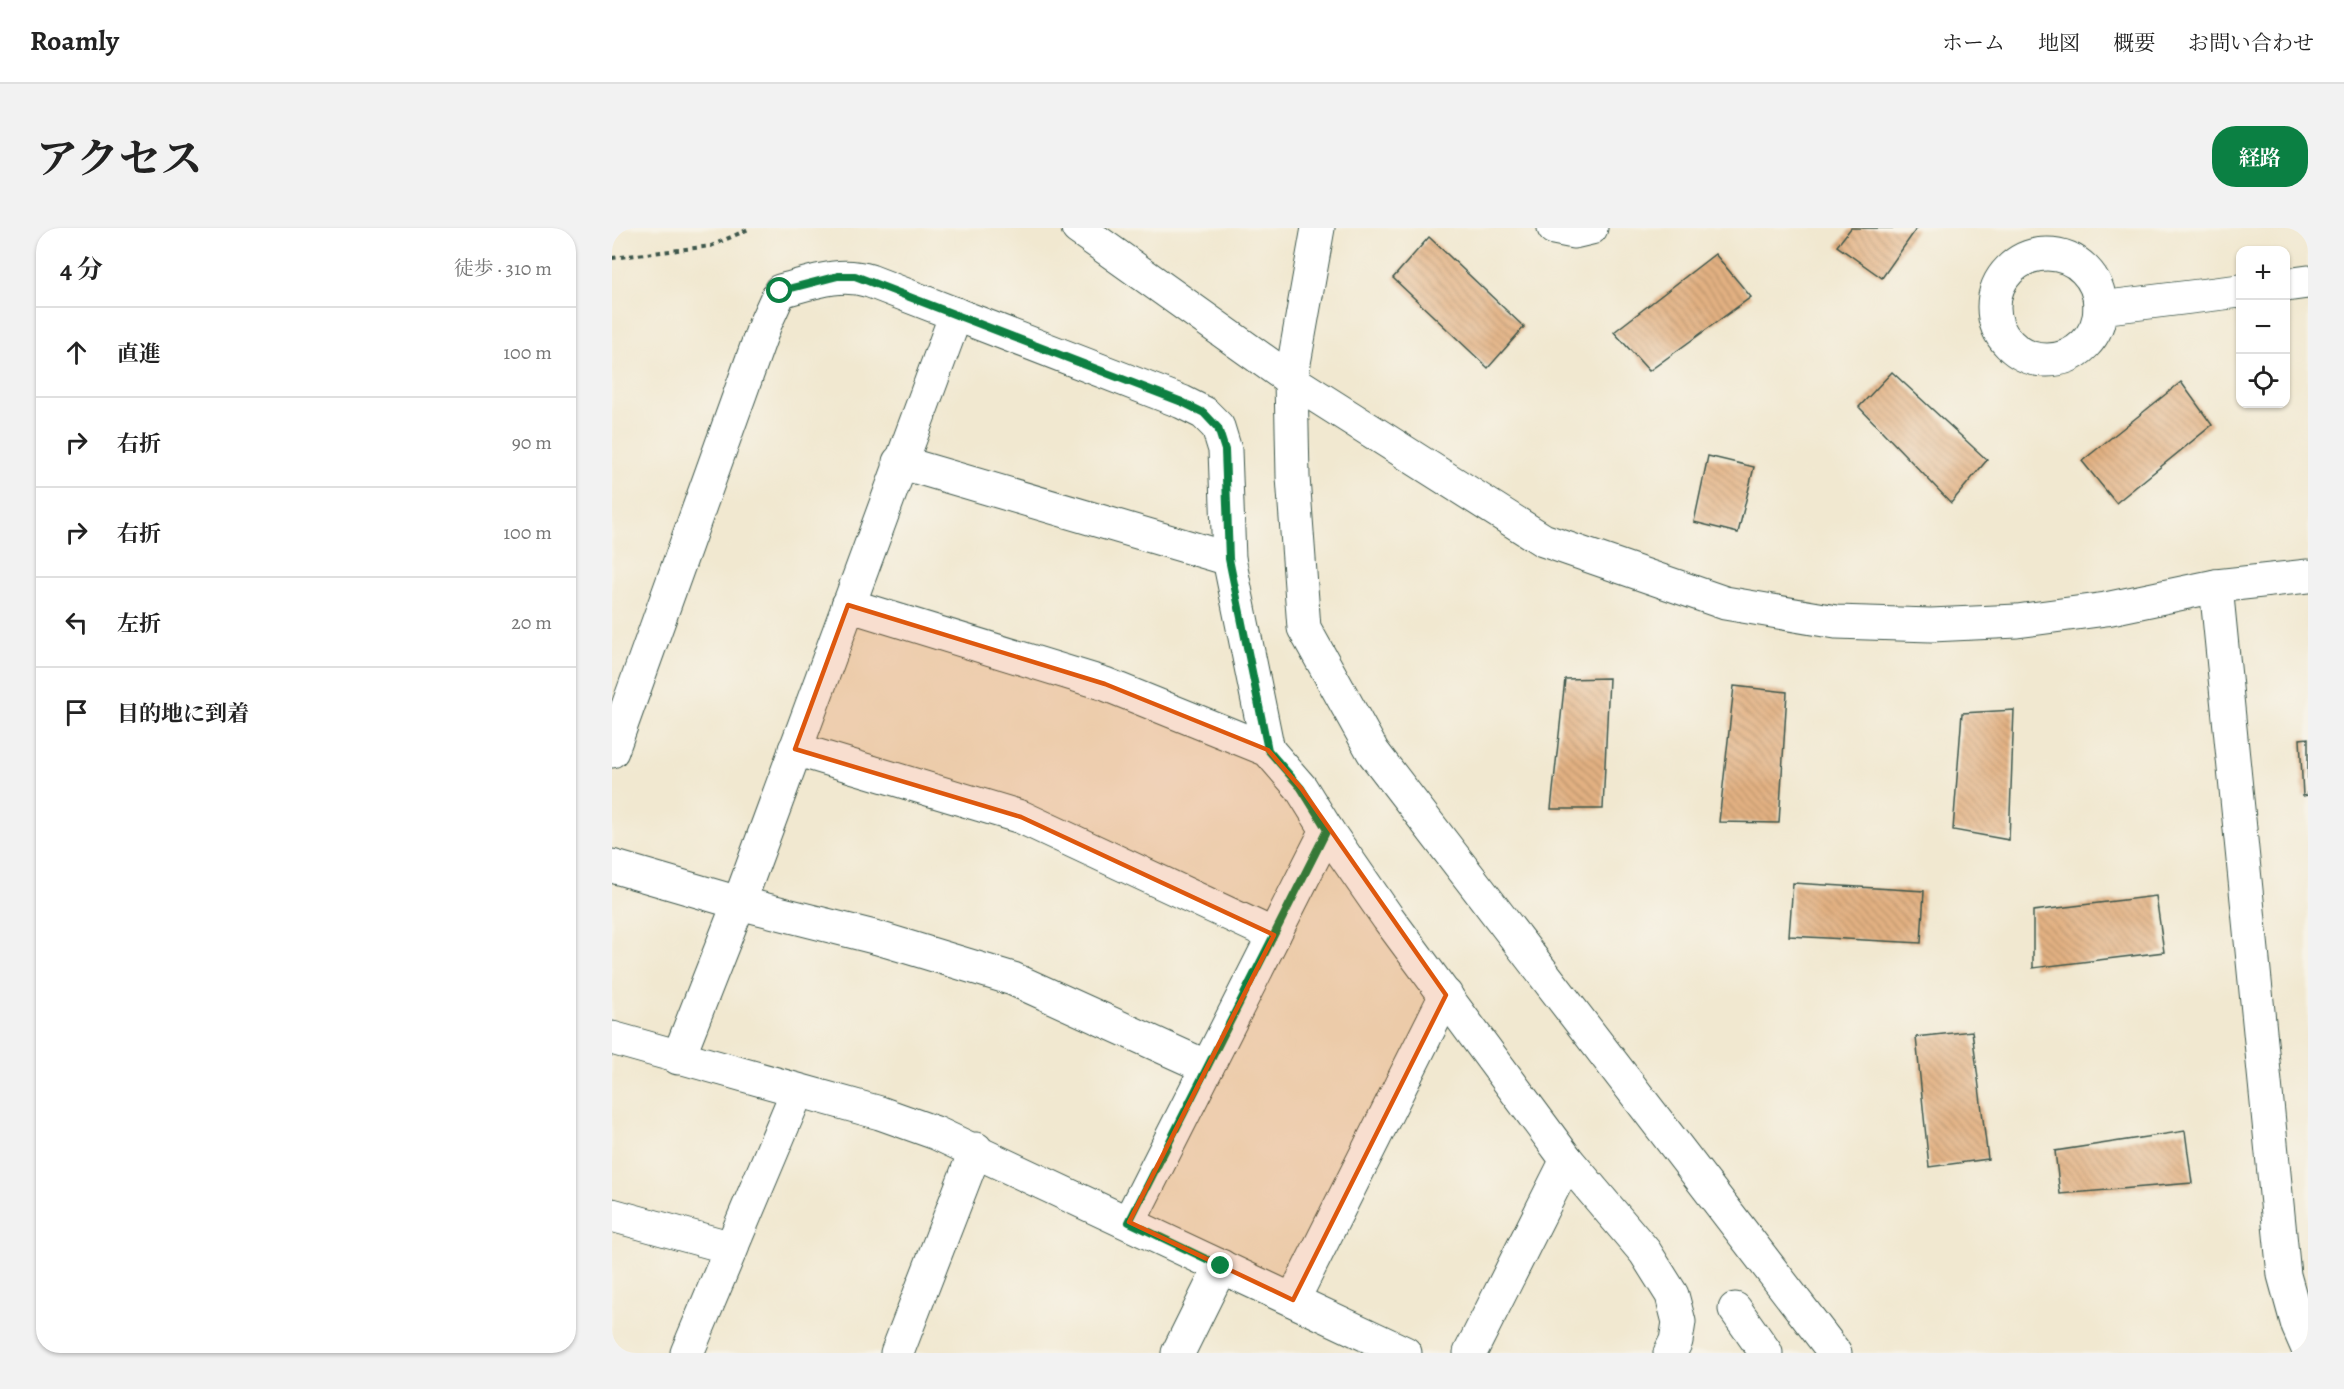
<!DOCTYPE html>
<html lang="ja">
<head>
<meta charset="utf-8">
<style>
	:root { --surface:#fff; --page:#f2f2f2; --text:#222; --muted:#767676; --line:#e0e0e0; --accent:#0b8043 }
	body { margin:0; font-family:Alegreya,"Noto Serif JP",serif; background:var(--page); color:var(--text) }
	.controls { position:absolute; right:18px; top:18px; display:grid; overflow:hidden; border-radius:12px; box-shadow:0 2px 4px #0004 }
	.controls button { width:54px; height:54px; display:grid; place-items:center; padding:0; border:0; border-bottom:2px solid var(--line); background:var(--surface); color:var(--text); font:30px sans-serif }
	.stop { position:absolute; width:18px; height:18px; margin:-14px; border:4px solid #0b8043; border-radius:50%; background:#fff }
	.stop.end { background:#0b8043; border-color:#fff; box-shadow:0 2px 6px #0008 }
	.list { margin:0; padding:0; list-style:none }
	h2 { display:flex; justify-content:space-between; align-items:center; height:78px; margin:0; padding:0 24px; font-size:26px }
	h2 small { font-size:20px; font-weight:400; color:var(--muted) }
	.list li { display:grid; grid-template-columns:39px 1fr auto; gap:18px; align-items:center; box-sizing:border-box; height:90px; padding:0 24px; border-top:2px solid var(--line) }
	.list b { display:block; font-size:22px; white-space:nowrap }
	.list em { font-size:20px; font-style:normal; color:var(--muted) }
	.icon { flex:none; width:33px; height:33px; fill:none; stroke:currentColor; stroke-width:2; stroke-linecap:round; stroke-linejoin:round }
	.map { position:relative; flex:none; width:1696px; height:1125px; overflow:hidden; border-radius:24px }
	header { display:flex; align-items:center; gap:36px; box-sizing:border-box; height:84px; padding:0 30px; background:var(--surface); border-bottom:2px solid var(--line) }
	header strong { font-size:28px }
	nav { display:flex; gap:33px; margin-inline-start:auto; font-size:21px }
	.intro { display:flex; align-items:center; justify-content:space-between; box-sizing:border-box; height:144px; padding:0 36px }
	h1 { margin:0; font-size:42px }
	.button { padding:15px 27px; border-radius:24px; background:var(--accent); color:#fff; font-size:21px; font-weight:700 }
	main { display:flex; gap:36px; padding:0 36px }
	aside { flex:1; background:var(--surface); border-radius:24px; box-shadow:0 2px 4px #0004 }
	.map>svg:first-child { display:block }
	.building { fill:url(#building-back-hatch) }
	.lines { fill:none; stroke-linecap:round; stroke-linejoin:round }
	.minor-casing { stroke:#3e574b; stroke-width:35 }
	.path { stroke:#3e574b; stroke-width:4; stroke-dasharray:4.5 4.5; stroke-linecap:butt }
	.minor { stroke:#fff; stroke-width:33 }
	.route { stroke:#0b8043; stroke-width:8 }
	.marked { fill:#de580e; fill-opacity:0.2; stroke:#de580e; stroke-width:4.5; stroke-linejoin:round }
</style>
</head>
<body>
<header>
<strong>Roamly</strong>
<nav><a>ホーム</a><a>地図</a><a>概要</a><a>お問い合わせ</a></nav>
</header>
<div class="intro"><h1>アクセス</h1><a class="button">経路</a></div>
<main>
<aside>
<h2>4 分<small>徒歩 · 310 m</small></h2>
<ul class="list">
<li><svg class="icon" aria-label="ahead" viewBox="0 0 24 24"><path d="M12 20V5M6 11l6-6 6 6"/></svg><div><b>直進</b></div><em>100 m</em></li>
<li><svg class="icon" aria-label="right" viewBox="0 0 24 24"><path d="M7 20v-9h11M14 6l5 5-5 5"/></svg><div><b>右折</b></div><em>90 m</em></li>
<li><svg class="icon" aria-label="right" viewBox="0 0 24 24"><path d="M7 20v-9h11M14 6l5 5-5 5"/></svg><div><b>右折</b></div><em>100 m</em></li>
<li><svg class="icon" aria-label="left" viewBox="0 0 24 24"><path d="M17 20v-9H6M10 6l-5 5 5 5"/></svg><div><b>左折</b></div><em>20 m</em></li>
<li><svg class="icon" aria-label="arrive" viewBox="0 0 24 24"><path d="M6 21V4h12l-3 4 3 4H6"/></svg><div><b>目的地に到着</b></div></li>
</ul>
</aside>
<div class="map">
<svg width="1696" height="1125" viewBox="0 0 1696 1125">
	<defs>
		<pattern id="building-back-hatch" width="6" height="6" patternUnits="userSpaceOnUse" patternTransform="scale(1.5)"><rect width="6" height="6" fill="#e3b182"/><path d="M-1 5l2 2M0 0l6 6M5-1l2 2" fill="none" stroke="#b7916b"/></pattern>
	</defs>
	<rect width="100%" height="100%" fill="#f7f3e8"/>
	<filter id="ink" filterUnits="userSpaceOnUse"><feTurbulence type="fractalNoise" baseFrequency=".0167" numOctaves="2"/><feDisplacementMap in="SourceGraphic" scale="12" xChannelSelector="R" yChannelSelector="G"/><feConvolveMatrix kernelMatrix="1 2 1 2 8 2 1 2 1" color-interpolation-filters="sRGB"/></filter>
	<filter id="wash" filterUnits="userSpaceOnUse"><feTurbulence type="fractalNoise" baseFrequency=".008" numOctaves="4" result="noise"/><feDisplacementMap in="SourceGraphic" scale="24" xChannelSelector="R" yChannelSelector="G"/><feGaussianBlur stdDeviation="1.35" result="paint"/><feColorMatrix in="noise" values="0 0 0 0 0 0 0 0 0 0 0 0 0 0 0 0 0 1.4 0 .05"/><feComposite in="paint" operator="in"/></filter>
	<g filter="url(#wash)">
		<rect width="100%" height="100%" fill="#f1e8d0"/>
		<g id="blocks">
			<!-- building -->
			<g class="building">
				<path d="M1239,0H1305L1270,50L1225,18Z"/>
				<path d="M817,9L912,99L876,140L781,50Z"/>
				<path d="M1103,26L1139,69L1037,143L1002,104Z"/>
				<path d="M1280,144L1375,232L1339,275L1247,179Z"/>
				<path d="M1569,154L1600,197L1504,275L1470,233Z"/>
				<path d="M1096,228L1142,239L1126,305L1082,294Z"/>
				<path d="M997,450L991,581H939L953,451Z"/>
				<path d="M1122,458L1175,464L1167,595L1107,594Z"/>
				<path d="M1402,482L1397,612L1341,602L1350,485Z"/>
				<path d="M1696,510V567L1691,568L1688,511Z"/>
				<path d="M1181,655L1312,663L1309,715L1177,708Z"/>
				<path d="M1544,668L1552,724L1421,740V683Z"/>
				<path d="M1360,803L1376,931L1317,939L1304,809Z"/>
				<path d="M1573,903L1580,955L1448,966L1443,923Z"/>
			</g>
		</g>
	</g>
	<g filter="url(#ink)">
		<use href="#blocks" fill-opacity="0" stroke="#3e574b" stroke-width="1.5"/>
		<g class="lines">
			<!-- minor casing -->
			<g class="minor-casing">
				<g id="minor">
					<path d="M466,0L679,152L931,312L1113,375L1224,394L1319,397L1405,393L1494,381L1604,358L1696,348"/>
					<path d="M706,0L679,152L681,249L692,400L761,524L1223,1125"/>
					<path d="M942,0L962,4L979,0"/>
					<circle cx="1435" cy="79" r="53"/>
					<path d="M1674,57L1696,54"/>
					<path d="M1488,80L1628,63"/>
					<path d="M287,234L617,331"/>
					<path d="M1604,358L1672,1047L1686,1098L1696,1121"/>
					<path d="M236,377L493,456L656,522L689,560L715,602L776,690L955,932L1033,1024L1060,1067L1067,1094L1064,1113L1058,1125"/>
					<path d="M183,521L409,589L662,707"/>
					<path d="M0,523L153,96L168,63C199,55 227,43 258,53L570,174L592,185L606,199L613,222L617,331L656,522"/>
					<path d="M0,638L127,675L266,710L401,751L595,839"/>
					<path d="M0,810L268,885L324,905L793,1125"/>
					<path d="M66,830L127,675L344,86"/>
					<path d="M0,987L120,1020"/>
					<path d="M517,994L715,602"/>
					<path d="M681,1072L834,767"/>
					<path d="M1123,1081L1154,1125"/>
					<path d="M75,1125L185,864"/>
					<path d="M285,1125L364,921"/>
					<path d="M566,1125L609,1038"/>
					<path d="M858,1125L955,932"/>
				</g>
			</g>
			<!-- path -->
			<path class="path" d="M0,30L99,18L139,0"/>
			<!-- minor -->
			<use href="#minor" class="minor"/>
		</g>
	</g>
	<g class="lines" filter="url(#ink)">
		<!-- route -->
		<path class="route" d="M168,63L226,48H243L570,174L592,185L606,200L613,222L617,331L656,522L689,560L715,602L517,994L609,1038"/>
	</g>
	<!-- marked area -->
	<path class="marked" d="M236,377L493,456L656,522L689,560L834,767L681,1072L517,994L662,707L409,589L183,521Z"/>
</svg>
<div class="controls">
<button>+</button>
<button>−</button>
<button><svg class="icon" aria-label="locate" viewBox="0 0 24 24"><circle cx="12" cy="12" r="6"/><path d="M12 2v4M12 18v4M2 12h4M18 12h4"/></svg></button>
</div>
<div class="stop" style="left:168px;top:63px"></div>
<div class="stop end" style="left:609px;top:1038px"></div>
</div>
</main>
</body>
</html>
